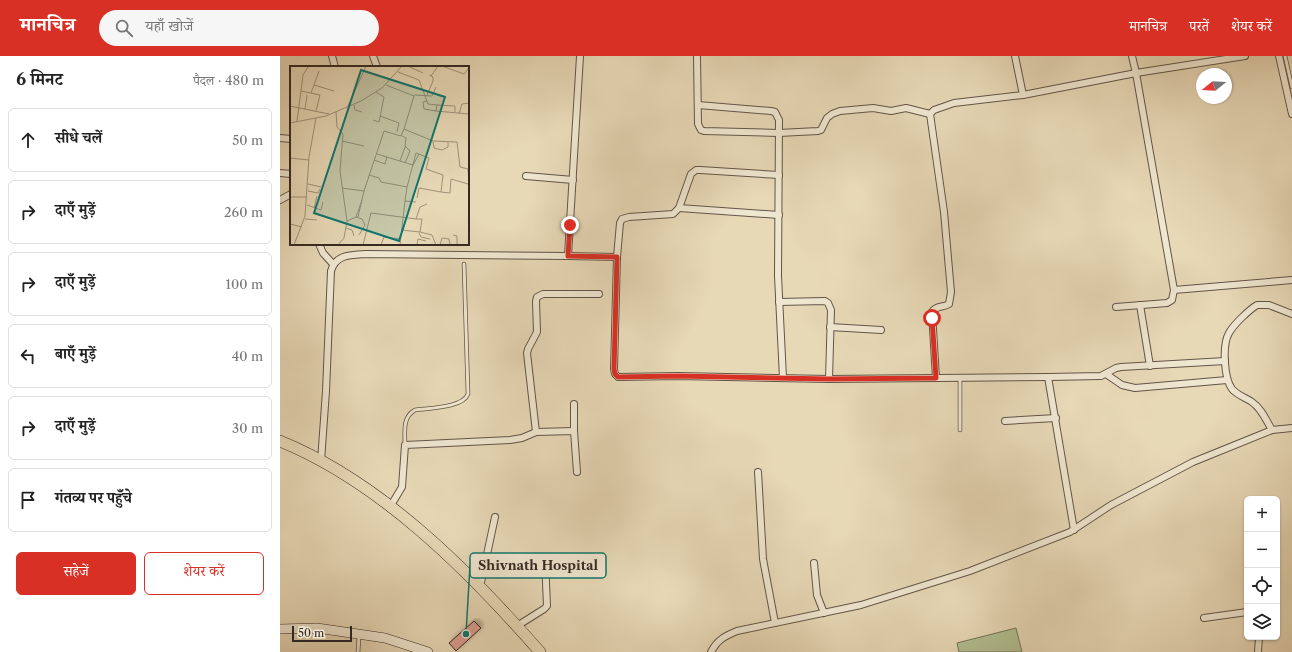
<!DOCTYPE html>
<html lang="hi">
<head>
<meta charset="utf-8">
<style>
	:root { --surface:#fff; --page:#f6f6f6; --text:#222; --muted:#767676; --line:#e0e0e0; --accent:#d93025 }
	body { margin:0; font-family:"Libre Caslon Text","Noto Serif Devanagari",serif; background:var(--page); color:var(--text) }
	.controls { position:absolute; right:12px; bottom:12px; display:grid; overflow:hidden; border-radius:6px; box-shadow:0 1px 3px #0004 }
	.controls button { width:36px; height:36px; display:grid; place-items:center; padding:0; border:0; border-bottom:1px solid var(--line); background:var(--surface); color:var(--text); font:20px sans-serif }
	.compass { position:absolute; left:916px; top:12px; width:36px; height:36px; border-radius:50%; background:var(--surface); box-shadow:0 1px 3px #0004; rotate:252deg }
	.scale { position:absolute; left:12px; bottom:10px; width:60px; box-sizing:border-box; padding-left:4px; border:2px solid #362923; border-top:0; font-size:11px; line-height:14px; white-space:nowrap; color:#362923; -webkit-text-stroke:3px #efe6d0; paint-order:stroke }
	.stop { position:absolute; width:12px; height:12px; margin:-9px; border:3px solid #d93025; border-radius:50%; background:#fff }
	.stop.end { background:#d93025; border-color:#fff; box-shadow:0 1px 4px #0008 }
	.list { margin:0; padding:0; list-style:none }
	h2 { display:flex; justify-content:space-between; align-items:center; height:52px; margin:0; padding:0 16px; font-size:17px }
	h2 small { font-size:13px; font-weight:400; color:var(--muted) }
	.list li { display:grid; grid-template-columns:26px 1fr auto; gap:12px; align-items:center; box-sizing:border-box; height:64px; margin:0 8px 8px; padding:0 8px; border:1px solid var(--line); border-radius:6px }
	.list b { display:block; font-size:15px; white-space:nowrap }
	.list em { font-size:13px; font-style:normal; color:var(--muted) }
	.actions { display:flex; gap:8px; padding:12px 16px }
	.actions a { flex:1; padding:9px 0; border:1px solid var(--accent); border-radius:6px; text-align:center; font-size:14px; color:var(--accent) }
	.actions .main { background:var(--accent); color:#fff }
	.icon { flex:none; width:22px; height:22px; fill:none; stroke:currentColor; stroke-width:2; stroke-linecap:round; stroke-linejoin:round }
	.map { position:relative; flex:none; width:1012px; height:596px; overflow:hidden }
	header { display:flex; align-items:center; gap:24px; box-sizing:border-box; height:56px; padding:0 20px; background:var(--accent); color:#fff }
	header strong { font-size:19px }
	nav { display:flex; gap:22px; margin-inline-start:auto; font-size:14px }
	.search { width:280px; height:36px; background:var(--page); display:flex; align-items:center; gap:10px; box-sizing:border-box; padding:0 14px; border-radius:22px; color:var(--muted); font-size:15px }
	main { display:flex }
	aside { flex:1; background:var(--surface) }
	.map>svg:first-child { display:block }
	.green { fill:#b1bf91; stroke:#74745a }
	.building { fill:#da9c8f; stroke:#362923; filter:url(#shadow) }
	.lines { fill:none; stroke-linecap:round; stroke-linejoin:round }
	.lane-casing { stroke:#625548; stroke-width:4.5 }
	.street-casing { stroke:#625548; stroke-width:8 }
	.secondary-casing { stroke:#362923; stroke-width:10 }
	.highway-casing { stroke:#362923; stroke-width:12 }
	.lane { stroke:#efe6d0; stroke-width:3 }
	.street { stroke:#efe6d0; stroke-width:6 }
	.secondary { stroke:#efe6d0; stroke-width:9 }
	.highway { stroke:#e7d8b6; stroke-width:11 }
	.route { stroke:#d93025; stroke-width:5 }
	.inset-road { fill:none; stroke:#a0927b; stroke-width:1 }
	.view { fill:#0f766e; fill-opacity:0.15; stroke:#0f766e; stroke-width:2 }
	.inset-edge { fill:none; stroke:#362923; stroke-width:2 }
	.leader { fill:none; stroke:#0f766e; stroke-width:1.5 }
	.callout-dot { fill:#0f766e; stroke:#efe6d0; stroke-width:1.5 }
	.callout { fill:#efe6d0; stroke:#0f766e; stroke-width:1.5 }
	.callout-label { font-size:13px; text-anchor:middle; font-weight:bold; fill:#362923 }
</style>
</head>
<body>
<header>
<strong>मानचित्र</strong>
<div class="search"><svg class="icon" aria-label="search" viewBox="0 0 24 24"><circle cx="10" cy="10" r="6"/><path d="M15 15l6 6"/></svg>यहाँ खोजें</div>
<nav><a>मानचित्र</a><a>परतें</a><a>शेयर करें</a></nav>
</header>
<main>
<aside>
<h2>6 मिनट<small>पैदल · 480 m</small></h2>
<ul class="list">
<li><svg class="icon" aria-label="ahead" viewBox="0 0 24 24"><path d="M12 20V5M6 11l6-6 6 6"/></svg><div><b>सीधे चलें</b></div><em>50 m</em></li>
<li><svg class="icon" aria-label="right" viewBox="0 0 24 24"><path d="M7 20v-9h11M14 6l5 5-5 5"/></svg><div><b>दाएँ मुड़ें</b></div><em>260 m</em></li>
<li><svg class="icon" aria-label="right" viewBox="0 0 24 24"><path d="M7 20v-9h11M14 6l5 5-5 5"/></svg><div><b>दाएँ मुड़ें</b></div><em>100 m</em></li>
<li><svg class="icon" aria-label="left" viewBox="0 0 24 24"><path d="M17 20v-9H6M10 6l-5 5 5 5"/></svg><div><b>बाएँ मुड़ें</b></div><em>40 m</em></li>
<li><svg class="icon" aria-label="right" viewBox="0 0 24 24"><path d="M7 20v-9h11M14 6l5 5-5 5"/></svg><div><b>दाएँ मुड़ें</b></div><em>30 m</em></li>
<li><svg class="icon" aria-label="arrive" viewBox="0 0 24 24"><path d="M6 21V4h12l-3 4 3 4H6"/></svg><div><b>गंतव्य पर पहुँचे</b></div></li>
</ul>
<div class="actions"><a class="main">सहेजें</a><a>शेयर करें</a></div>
</aside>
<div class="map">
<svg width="1012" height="596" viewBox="0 0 1012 596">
	<defs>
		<filter id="shadow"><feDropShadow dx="3" dy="-3" stdDeviation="2" flood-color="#0004"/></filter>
	</defs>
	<rect width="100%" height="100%" fill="#e7d8b6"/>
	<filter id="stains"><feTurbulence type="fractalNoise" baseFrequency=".005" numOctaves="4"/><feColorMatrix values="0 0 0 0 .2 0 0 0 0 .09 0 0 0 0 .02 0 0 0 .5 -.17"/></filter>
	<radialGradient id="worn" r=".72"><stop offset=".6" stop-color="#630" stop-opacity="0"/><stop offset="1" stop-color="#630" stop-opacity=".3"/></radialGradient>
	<!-- green -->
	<path class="green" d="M736,572L742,596H679L677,587Z"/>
	<!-- building -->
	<path class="building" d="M194,565L201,572L176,595L169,587Z"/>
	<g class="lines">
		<!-- lane casing -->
		<g class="lane-casing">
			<g id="lane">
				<path d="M1005,0L1012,31"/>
				<path d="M680,322V374"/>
				<path d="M125,389C125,377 122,361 135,354C148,352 183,352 188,338L184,208"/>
				<path d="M78,596L79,580"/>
			</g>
		</g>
		<!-- street casing -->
		<g class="street-casing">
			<g id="street">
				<path d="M52,0L55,11"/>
				<path d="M93,0L97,11"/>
				<path d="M417,0L418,68L421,74L424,75L499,77L538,75L541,74L547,62L552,58L560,55L593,52L611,55L626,52L650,58"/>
				<path d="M852,0L856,17L894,234L1012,224"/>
				<path d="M999,0L1012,58"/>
				<path d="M743,39L856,17L965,0"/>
				<path d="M418,49L491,55L495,56L499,64L498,220L503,322"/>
				<path d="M0,82L11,83"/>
				<path d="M0,117L11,118"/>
				<path d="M246,120L293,124"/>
				<path d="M0,144L11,138"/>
				<path d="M399,152L499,159"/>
				<path d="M39,188L43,197L53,208"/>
				<path d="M288,200L337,201L334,313L335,318L338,321L398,320L549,323L768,321"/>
				<path d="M337,201L340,167L342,163L349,161L393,158L399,152L411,118L416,114H420L499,119"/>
				<path d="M499,246L545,245L548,247L551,254L549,323"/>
				<path d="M860,249L870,310"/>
				<path d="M836,251L887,247L892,244L894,234"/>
				<path d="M550,271L601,274"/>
				<path d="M826,318L842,329L855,332L947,324"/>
				<path d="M656,322L652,256C656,249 663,252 669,248L671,236L664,156L650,58L654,54L674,47L743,39L735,0"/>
				<path d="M294,348V375"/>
				<path d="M725,365L776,362"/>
				<path d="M992,374C986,364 982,353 972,346C966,342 957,339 952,333C944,322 942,289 949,277C954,268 969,254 977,249H989L1012,258"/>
				<path d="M256,376L247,297L248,293L257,276L256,245L257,241L263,238H319"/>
				<path d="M41,405L46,335L51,215C56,198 71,199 86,198L288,200L300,0"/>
				<path d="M478,416L483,503L495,567"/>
				<path d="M110,451L122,431L125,389L230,384L242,382L256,376L294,375L297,416"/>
				<path d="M794,474L768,321L821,320L836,312L841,311L945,305"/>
				<path d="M534,507L537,539L544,557"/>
				<path d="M200,531L215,461"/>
				<path d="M924,562L967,556"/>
				<path d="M237,570L264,553L267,550L265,503"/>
				<path d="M431,596C437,584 445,580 457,575L581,549L690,515L790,476L831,449L913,406L992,374L1012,372"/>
				<path d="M978,596L979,581"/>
			</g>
		</g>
		<!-- secondary casing -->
		<g class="secondary-casing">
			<path id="secondary" d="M0,573L37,572L105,582L148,596"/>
		</g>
		<!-- highway casing -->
		<g class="highway-casing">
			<path id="highway" d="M0,385C101,426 189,515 260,596"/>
		</g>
		<!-- lane -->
		<use href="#lane" class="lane"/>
		<!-- street -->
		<use href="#street" class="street"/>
		<!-- secondary -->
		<use href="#secondary" class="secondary"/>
		<!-- highway -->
		<use href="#highway" class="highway"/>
	</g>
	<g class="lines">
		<!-- route -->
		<path class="route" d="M290,169L288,200L337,201L334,313L335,318L338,321L398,320L549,323L656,322L652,262"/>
	</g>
	<!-- overview -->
	<g transform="translate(10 10)">
		<rect width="179" height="179" fill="#e7d8b6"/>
		<path class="inset-road" d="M118,0L133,7M152,0L174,8L179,2M108,6L129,14L138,38L147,39L146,45L179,48M141,10L148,0M24,19L29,5M96,19L124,30L114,63L143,75L167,76L170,101L178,103L179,118M11,25L30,29L26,45M21,27L24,19L44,25M124,29L142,30L146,21M137,29L143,15V11L139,9M137,35L133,36L134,43L146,45M64,39L65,44L72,46M147,39L165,40V46M0,40L39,48M58,40L76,0M15,43L17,29M46,46L47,61L53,68L50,105L57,155L54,172L48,179M169,48L172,38L179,37M90,50L109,57L107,66M83,54L89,56L94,31L86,26M7,55L13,9L18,1L23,0M0,57L36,50L71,35L92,22L112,0M112,70L116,72L115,80L120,85L115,97M52,75L74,80M143,75L144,82L152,84L158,81V76M87,88L123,99L129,88M0,92L19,94M84,94L95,98L97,91M110,95L115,81M79,109L89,112L91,116L117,121L115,135L126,136M18,118L31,121M117,121L126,87L139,92L136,103L153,109L151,126L160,127L161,113L178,118M52,122L74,125L68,151M18,125L28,127L30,123M74,125L94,65L111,70L114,63M0,131H17M127,132L129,122L151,126M137,138L130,141L126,153H132L130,166L142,169L146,179M17,139L31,144L33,136M24,142L27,130M66,151L72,134M15,153L27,154M57,155L66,151L72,153L75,159L69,169M0,158L12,161M56,162L62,164L64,170M111,164L130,166M129,167L131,171L140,173M163,169L167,170V179M4,179L15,150L19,91L26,52M73,179L81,147L126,153M91,179L94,171L111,173M110,179L115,135M127,179L128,173L136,175M150,179L152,172L159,173L160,179"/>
		<path class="view" d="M71,4L155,31L109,175L24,147Z"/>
		<rect width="179" height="179" class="inset-edge"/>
	</g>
	<!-- callouts -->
	<path class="leader" d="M186 578L190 509"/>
	<circle class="callout-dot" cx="186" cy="578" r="4"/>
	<rect class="callout" x="190" y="497" width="136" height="25" rx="4"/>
	<g class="callout-label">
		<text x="258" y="514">Shivnath Hospital</text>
	</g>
	<rect width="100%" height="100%" filter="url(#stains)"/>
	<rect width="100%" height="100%" fill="url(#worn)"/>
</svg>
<div class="controls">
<button>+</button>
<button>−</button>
<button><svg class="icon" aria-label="locate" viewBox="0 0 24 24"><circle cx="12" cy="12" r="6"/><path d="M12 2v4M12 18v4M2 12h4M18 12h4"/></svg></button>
<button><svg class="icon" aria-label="layers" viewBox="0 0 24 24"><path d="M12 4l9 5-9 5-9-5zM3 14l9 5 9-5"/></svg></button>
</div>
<svg class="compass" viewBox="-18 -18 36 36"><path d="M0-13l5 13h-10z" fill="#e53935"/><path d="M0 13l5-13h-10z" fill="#767676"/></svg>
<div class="scale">50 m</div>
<div class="stop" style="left:652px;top:262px"></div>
<div class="stop end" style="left:290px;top:169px"></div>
</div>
</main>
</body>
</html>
